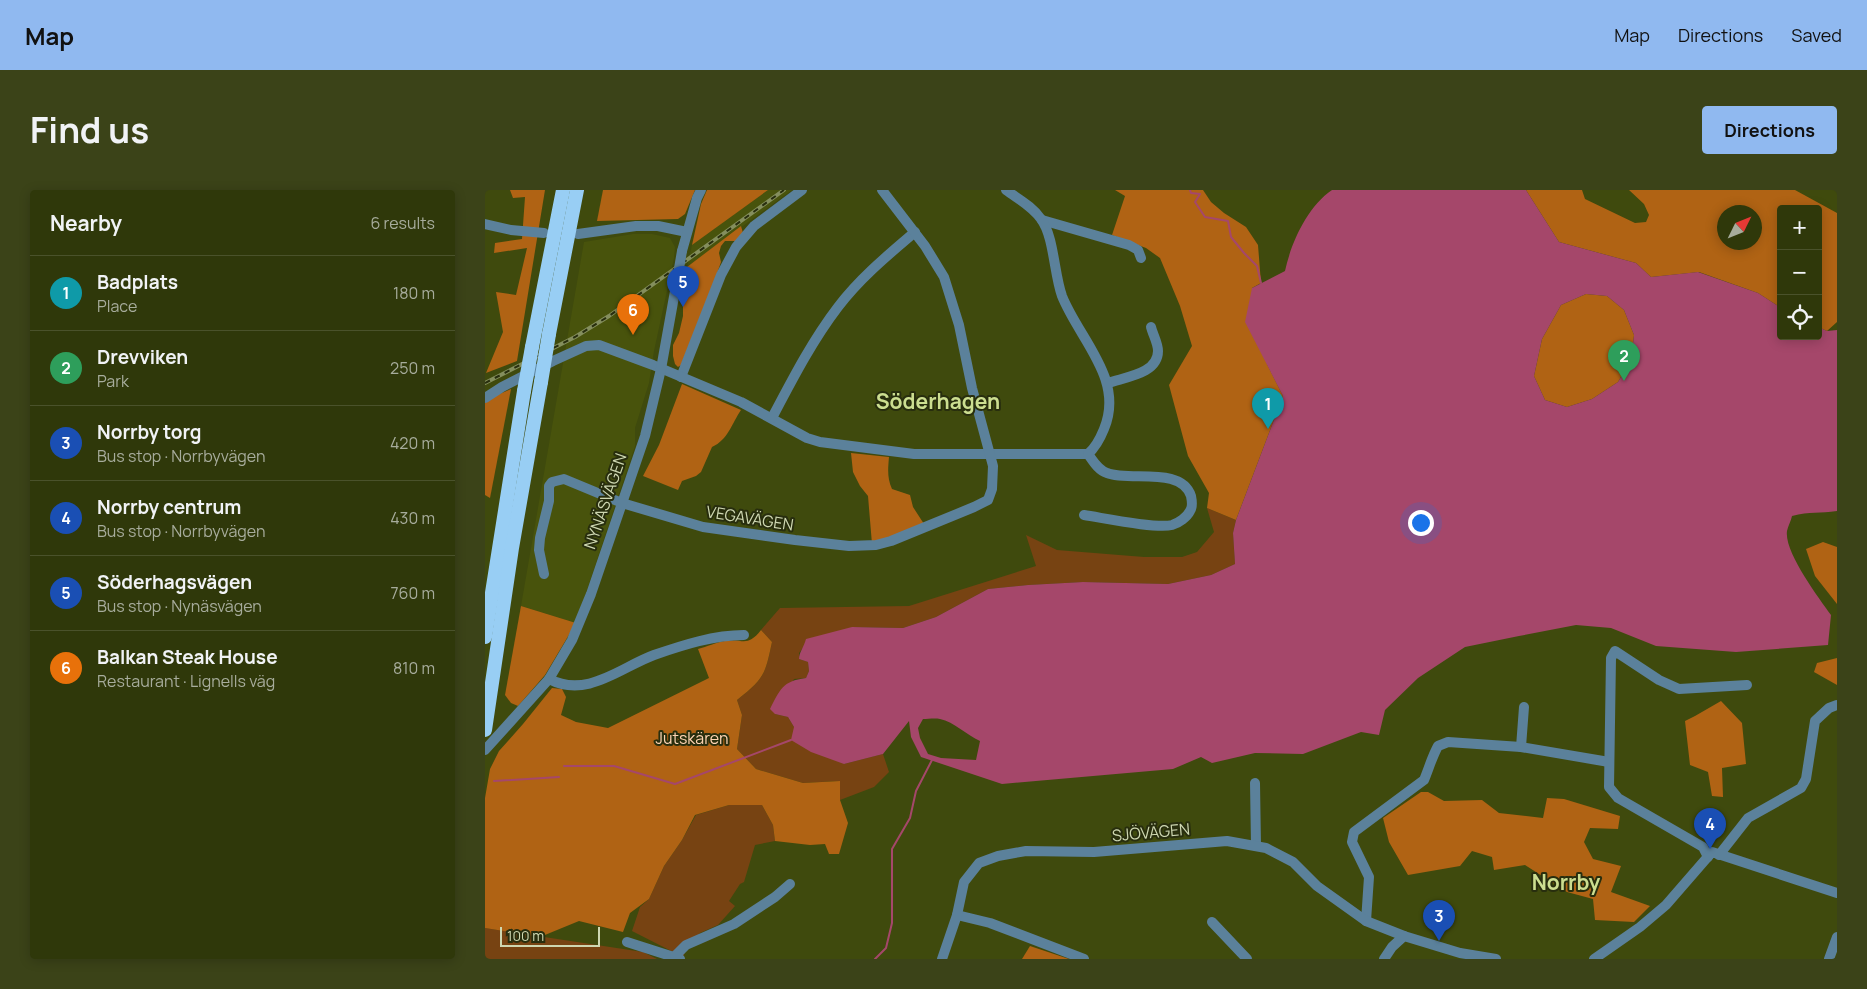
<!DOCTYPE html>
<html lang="en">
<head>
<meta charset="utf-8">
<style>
	:root { --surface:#2f380a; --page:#3b4318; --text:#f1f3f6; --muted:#a7ac9c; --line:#4a522b; --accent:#90b9f0 }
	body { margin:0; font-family:Manrope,sans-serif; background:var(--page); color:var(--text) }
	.controls { position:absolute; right:15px; top:15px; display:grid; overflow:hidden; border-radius:5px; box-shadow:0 2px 12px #0003 }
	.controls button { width:45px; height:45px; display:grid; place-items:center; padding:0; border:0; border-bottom:1px solid var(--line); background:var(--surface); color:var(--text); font:25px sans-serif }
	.compass { position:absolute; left:1232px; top:15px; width:45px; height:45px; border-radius:50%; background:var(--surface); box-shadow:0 2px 12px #0003; rotate:47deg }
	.scale { position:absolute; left:15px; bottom:12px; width:100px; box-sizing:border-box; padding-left:5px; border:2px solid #ced7b1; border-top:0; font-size:14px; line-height:18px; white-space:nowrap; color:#ced7b1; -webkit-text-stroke:4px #282e0e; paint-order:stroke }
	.you { position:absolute; left:935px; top:332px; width:18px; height:18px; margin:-12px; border:4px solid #fff; border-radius:50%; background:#1a73e8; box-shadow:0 0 0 8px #1a73e833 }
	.badge { display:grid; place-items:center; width:32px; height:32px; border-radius:50%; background:var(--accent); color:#fff; font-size:16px; font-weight:700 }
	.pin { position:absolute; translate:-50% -41px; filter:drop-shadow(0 1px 2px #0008) }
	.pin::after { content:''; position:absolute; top:26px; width:18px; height:15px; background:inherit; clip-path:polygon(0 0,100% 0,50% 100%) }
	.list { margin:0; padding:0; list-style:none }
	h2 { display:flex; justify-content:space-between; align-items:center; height:65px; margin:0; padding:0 20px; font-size:21px }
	h2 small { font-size:16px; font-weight:400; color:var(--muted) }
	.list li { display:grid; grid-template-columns:32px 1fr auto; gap:15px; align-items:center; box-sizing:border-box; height:75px; padding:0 20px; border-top:1px solid var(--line) }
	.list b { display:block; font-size:19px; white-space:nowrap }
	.list p { margin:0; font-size:16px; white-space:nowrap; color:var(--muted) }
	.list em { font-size:16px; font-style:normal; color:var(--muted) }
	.icon { flex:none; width:28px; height:28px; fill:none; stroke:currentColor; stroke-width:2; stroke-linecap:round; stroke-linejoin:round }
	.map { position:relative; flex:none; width:1352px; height:769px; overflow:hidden; border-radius:5px }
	header { display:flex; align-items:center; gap:30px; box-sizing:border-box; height:70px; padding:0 25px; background:var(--accent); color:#111 }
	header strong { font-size:24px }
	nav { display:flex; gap:28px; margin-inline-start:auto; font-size:18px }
	.intro { display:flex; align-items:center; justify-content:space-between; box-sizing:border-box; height:120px; padding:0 30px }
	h1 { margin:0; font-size:35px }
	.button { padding:12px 22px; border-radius:5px; background:var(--accent); color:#111; font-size:18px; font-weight:700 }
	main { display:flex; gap:30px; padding:0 30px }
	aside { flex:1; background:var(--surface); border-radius:5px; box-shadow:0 2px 12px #0003 }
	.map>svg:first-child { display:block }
	.built { fill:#48530c }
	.green { fill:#774312 }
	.forest { fill:#b06314; fill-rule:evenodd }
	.water { fill:#a5476a; fill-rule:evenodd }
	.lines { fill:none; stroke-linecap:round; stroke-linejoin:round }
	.stream { stroke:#a5476a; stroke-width:2 }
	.minor { stroke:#5b819b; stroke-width:10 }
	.highway { stroke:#98cef4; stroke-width:14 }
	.rail-casing { stroke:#848e5d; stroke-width:4 }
	.rail { stroke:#282e0e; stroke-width:2; stroke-dasharray:5.5; stroke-linecap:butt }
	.minor-bridge { stroke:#5b819b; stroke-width:10 }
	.highway-bridge { stroke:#98cef4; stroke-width:14 }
	.labels { text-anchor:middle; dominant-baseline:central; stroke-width:4; stroke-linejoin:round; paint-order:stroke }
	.street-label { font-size:16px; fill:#ced7b1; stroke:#282e0e }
	.park-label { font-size:16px; fill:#fed4b3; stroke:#282e0e }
	.district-label { font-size:21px; font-weight:bold; fill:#ccde90; stroke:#282e0e }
</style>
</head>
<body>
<header>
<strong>Map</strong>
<nav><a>Map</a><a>Directions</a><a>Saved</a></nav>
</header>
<div class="intro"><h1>Find us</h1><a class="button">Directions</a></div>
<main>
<aside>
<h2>Nearby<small>6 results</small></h2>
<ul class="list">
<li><span class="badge" style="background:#0f9aa8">1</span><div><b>Badplats</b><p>Place</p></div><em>180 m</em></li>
<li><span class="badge" style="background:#2e9e5b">2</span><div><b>Drevviken</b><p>Park</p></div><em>250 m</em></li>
<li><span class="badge" style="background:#1a4fb4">3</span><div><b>Norrby torg</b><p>Bus stop · Norrbyvägen</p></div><em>420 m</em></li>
<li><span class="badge" style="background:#1a4fb4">4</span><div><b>Norrby centrum</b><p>Bus stop · Norrbyvägen</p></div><em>430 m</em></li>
<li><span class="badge" style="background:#1a4fb4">5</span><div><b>Söderhagsvägen</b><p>Bus stop · Nynäsvägen</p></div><em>760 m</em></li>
<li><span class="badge" style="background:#e8710a">6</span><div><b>Balkan Steak House</b><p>Restaurant · Lignells väg</p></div><em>810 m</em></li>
</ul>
</aside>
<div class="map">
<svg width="1352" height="769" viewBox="0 0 1352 769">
	<rect width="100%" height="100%" fill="#3f4a0d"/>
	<!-- built -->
	<g class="built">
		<path d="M283,0H307L202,77L207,55Z"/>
		<path d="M148,44H167L185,48L190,57L189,68L169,161L164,193L150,238V256L91,433L36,416L99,52Z"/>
	</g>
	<!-- green -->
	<g class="green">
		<path d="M722,318L751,330L748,343L750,374L726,385L683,394L598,392L543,395L503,399L451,427L418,438L368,437L319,456L314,463V469L323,472L324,481L321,488L309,489L290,524L303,527L309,537L359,574L398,564L404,582L389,597L355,610L354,591L318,593L271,579L252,559L257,525L252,510C279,489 280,485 287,452L276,440L295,418L424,416L551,376L541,345L572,360L659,367H697L712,362L729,342Z"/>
		<path d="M244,615H277L288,635L290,651L270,655L259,692L255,694L244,711L250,716L233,735L215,743L202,758L198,767L147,741L155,717L164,709L179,676L197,650L211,625Z"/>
		<path d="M0,738L158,762L172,769H0Z"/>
	</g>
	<!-- forest -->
	<g class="forest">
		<path d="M25,0H60L32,171L1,183L18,142L11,102L31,105L42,58L9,63L10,53L37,49L40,7L28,8Z"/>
		<path d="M118,0H210L200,24L193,29L112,31Z"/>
		<path d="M222,0H283L207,55L216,14Z"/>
		<path d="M630,0H718L726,12L739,23L761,37L773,55L776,93L767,98L782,174L798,206L751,330L722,318L724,303L703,266L684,195L707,156L695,116L675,68L661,58L627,45L640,6Z"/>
		<path d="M1041,0H1097L1100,9L1150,33L1161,32L1164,25L1159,14L1144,0H1310L1352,23V132L1342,141L1333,137V19H1296V118L1273,103L1214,82L1166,87L1151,73L1074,52ZM1240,22H1270V52H1240Z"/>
		<path d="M256,36L258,43L251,51H240L236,56L234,63L236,72L230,89L196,175L193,177L190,174L188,166V155L194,143L198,126V112L196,105L202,77Z"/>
		<path d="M1101,104L1122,106L1139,120L1149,145L1146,170L1133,192L1107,209L1082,217L1060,210L1049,186L1057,149L1076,115Z"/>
		<path d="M197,194L256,220C247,233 243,250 227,257L216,282L211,286L197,291L193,300L158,286L174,255Z"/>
		<path d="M26,199L5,308L0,305V213L5,208Z"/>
		<path d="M366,263L404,267C403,279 402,288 407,299L425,305L428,317L439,334L387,354L383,306L375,296L368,282Z"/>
		<path d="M1338,352L1352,357V414L1330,386L1321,359Z"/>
		<path d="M36,416L91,433L60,485L33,516L26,513L20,505Z"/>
		<path d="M276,440L287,452C280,485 279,489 252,510L257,525L252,559L271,579L318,593L355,591V610L363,633L354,664H344L340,654L325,655L290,651L288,635L277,615H244L210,625L197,650L179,676L164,709L145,723L138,742L94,731L55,747L0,738V608L5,579L14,561L38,534L67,498L77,499L81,507L76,525L91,532L123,538L224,488L213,459C222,457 231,452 240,451C258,448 262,458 276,440Z"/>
		<path d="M1352,468V495L1329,482L1332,473Z"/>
		<path d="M1236,511L1257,533L1261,574L1237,578L1238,607L1227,606L1223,582L1205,575L1200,531L1210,526Z"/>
		<path d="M936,602H943L959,611L997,610L1014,623L1058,628L1062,608L1079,609L1135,626L1133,639L1105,638L1099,652L1108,669L1136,676L1126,702L1165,716L1149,732L1110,730L1108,709L1082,702L1040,675L1009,680L1007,667L987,661L975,676L923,685L904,652L898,628Z"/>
		<path d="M545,756L584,769H537Z"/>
	</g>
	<!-- water -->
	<path class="water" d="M847,0H1041L1074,52L1151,73L1166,87L1213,82L1273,103L1296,118V146H1333V137L1342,141L1352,140V321C1335,324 1325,321 1307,326C1306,331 1303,336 1302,341C1299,362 1334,408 1346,425L1343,455L1251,462L1171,456L1126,438L1091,435L1034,446L980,457L933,488L900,520L894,545L876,542L818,564L770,563L727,573L716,567L688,579L517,594L436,567L426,547L424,531L398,564L359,574L326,562L306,550L309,537L303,527L290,524L285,519C295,500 297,491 321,488L324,481L323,472L314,469C314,462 319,457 321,449L367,437L418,438L451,427L503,399L543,395L598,392L683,394L726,385L750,374L748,343L751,330L798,206L760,132L767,98L800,81C806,53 822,17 847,0ZM1101,104L1122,106L1139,120L1149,145L1146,170L1133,192L1107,209L1082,217L1060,210L1049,186L1057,149L1076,115ZM438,529C443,529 450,528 455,529C469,532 482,545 495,551L491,570L456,568L443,564L435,548L433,538Z"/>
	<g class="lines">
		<!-- stream -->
		<g class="stream">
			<path d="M705,0L706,3L715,4L710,12L720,27L743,31L746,47L759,63L772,76L776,93"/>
			<path d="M79,576H129L190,594L306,550"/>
			<path d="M9,591L74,587"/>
			<path d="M390,769L401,758L407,733V659L425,628L431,601L447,570"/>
		</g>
		<!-- minor -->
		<g class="minor">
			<path d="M557,30L644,55L653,60L656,68"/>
			<path d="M0,34L26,40L59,43"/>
			<path d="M93,44L151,36H173L202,42"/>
			<path d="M197,61L212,8L216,0"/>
			<path d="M196,187L236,85L251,57L269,36L317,0"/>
			<path d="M623,193C640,187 673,184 673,161C673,153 668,145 666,137"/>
			<path d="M0,208L17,197L68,171L101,156L114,155L168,175L256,212L322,248L335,252L429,264H603C611,257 615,249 619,239C640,189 594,149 577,106C569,84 569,46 556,29C547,16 533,9 521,0"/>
			<path d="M287,228C307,190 327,151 353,117C375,88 403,65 430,42"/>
			<path d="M599,325C619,328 671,339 687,335C694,333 702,327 705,321C708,317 707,311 706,306C696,276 645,292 622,283C613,280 608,271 603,264"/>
			<path d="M59,384L54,360L55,348L64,311V296L67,292L79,289L137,313L218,337L310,350L364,356L391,355L406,351L489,317L503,310L507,299L508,276L487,198L474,135L459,87L440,56L397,0"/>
			<path d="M64,489C102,509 136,477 169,465C198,455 229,445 259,445"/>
			<path d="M1036,557L1039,517"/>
			<path d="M0,560L64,489L87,450L106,404L160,246L176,179L192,90"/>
			<path d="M770,593L771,656"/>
			<path d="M1234,665L1263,628L1316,598L1321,589L1330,531L1344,518L1352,515"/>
			<path d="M1223,667L1218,657L1133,608L1124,597L1126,468L1130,461L1174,490L1194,499L1262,495"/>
			<path d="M472,725L505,733L599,769"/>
			<path d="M881,731L884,687L867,652L869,642L939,590C944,578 947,567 953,556L963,552L1036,557L1124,572"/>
			<path d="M727,732L762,769"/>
			<path d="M142,752L195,769"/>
			<path d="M190,766L201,755L249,734L290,707L305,694"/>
			<path d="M457,769L472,725L479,692L494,673L513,666L541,661L609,662L742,651L781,658L808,672L832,696L881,731L919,746"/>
			<path d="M899,769L907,757L919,746L975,763L1011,769"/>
			<path d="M1109,769L1155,737L1181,715L1227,662L1352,703"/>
			<path d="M1344,769L1352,747"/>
		</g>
		<!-- highway -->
		<g class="highway">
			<path d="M64,144L92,0"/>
			<path d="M47,157L78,0"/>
			<path d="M0,447L39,201"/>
			<path d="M0,540L27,358L56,192"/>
		</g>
		<!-- rail casing -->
		<g class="rail-casing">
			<path id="rail" d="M0,193L90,147L124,126L299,0"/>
		</g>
		<!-- rail -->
		<use href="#rail" class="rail"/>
		<!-- minor-bridge -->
		<path class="minor-bridge" d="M192,90L197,61"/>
		<!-- highway-bridge -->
		<g class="highway-bridge">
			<path d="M56,192L64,144"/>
			<path d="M39,201L47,157"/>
		</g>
	</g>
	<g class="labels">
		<!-- street labels -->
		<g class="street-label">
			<text transform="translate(120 311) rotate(-71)">NYNÄSVÄGEN</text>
			<text transform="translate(265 328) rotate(9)">VEGAVÄGEN</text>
			<text transform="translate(666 642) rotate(-5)">SJÖVÄGEN</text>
		</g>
		<!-- park labels -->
		<g class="park-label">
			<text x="207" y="548">Jutskären</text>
		</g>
		<!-- district labels -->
		<g class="district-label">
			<text x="453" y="211">Söderhagen</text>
			<text x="1081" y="692">Norrby</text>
		</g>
	</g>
</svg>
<div class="controls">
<button>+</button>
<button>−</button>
<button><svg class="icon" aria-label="locate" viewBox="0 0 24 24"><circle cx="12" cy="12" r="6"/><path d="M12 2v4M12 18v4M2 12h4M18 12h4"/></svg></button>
</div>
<svg class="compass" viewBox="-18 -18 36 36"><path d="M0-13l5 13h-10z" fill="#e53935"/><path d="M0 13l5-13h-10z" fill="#a7ac9c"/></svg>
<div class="scale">100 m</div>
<div class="you"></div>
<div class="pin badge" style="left:783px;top:239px;background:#0f9aa8">1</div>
<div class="pin badge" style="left:1139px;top:191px;background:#2e9e5b">2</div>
<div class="pin badge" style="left:954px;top:751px;background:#1a4fb4">3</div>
<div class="pin badge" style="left:1225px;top:659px;background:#1a4fb4">4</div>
<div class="pin badge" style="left:198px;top:117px;background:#1a4fb4">5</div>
<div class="pin badge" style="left:148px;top:145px;background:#e8710a">6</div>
</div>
</main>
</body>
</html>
